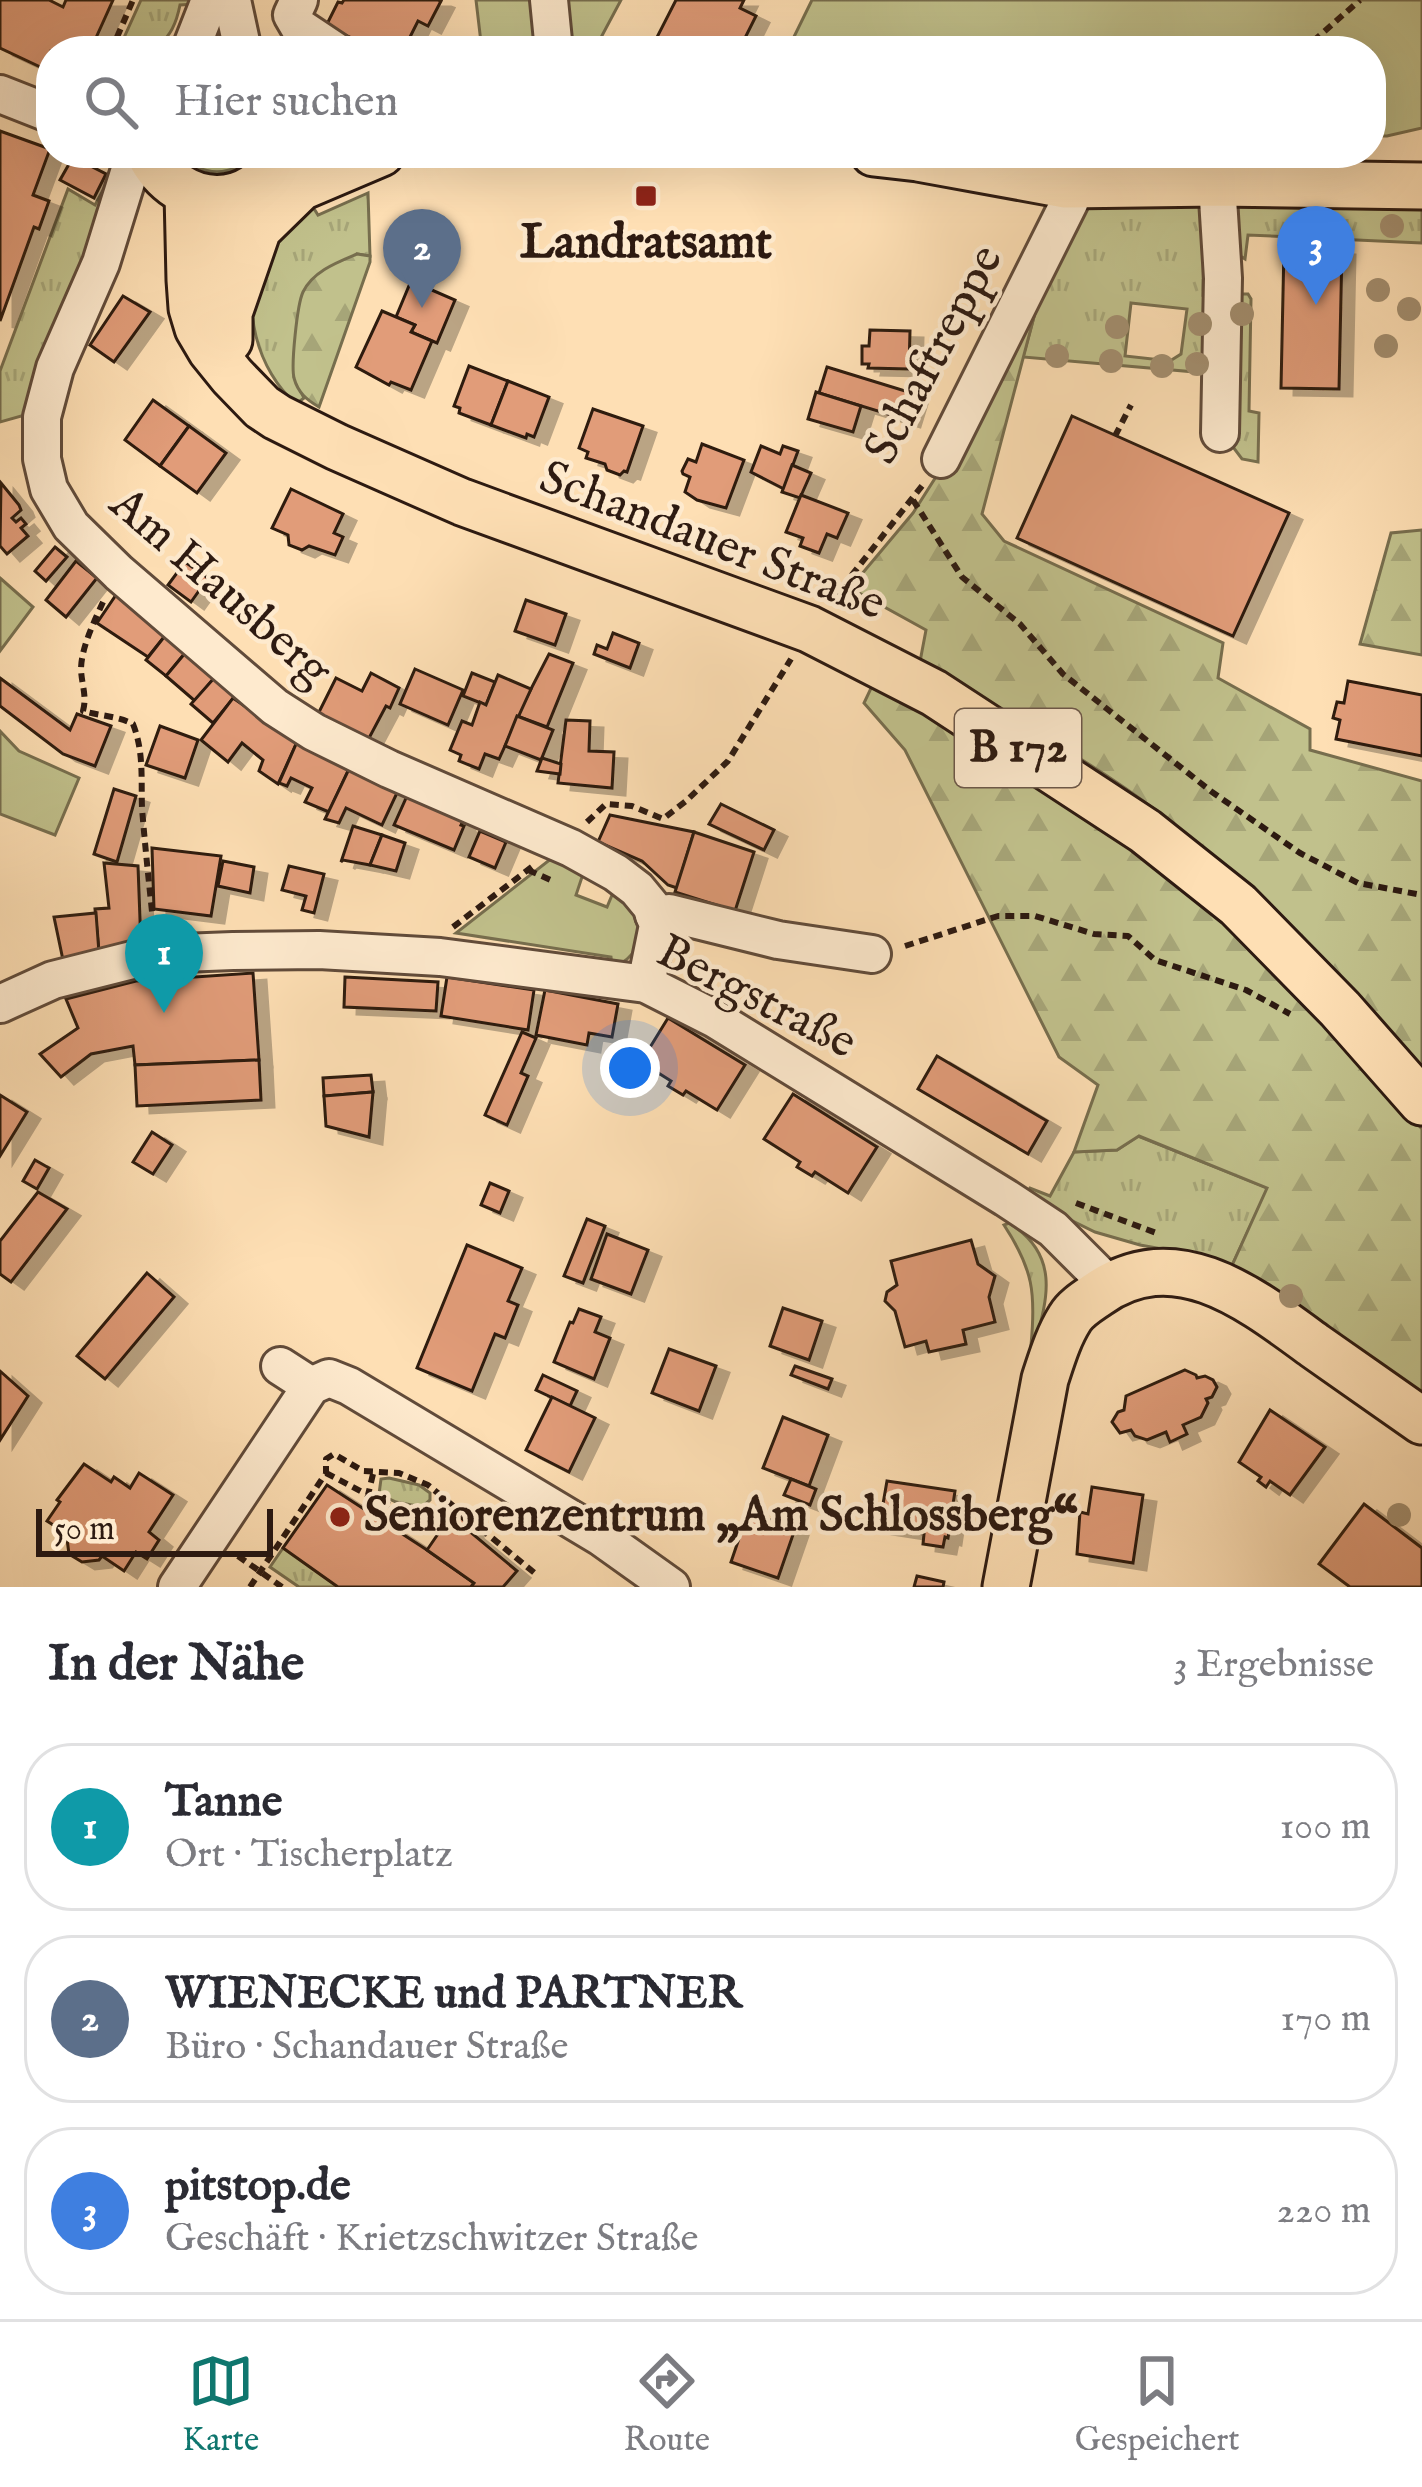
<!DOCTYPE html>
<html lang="de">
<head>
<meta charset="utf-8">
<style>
	:root { --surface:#fff; --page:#f7f7f7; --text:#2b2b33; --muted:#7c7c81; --line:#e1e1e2; --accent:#0f766e }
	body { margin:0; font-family:"IM FELL English",serif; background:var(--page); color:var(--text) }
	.scale { position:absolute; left:36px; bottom:30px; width:237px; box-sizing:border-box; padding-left:12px; border:6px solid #2d1a11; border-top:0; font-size:33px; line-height:42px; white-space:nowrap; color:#2d1a11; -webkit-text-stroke:9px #feeace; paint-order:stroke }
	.you { position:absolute; left:630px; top:1068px; width:42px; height:42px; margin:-30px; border:9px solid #fff; border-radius:50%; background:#1a73e8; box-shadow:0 0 0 18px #1a73e833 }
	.badge { display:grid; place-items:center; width:78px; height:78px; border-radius:50%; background:var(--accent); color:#fff; font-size:39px; font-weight:700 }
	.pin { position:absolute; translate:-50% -99px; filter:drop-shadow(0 3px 6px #0008) }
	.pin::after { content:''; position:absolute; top:63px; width:42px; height:36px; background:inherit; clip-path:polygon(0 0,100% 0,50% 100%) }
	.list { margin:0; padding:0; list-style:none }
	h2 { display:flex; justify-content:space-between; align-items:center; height:156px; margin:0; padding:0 48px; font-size:51px }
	h2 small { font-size:39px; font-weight:400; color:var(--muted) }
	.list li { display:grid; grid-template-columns:78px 1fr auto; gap:36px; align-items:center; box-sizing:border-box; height:168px; margin:0 24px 24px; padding:0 24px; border:3px solid var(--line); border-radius:48px }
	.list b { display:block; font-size:45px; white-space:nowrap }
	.list p { margin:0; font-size:39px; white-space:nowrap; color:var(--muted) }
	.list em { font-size:39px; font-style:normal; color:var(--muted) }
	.icon { flex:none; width:66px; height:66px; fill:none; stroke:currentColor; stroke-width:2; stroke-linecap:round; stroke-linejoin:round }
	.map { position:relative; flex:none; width:1422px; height:1587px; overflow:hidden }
	.search { position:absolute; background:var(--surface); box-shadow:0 12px 48px #0002; left:36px; right:36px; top:36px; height:132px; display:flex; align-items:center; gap:30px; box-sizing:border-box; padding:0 42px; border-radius:48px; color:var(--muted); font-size:45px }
	.sheet { height:732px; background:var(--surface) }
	nav { display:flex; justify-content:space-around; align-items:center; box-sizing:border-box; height:168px; border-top:3px solid var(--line); background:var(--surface); font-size:33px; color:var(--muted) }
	nav a { display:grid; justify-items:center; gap:6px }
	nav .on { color:var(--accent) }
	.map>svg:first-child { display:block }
	.grass { fill:url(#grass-tufts); stroke:#776e4e; stroke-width:3; fill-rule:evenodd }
	.forest { fill:url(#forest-firs); stroke:#776e4e; stroke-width:3 }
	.park { fill:#c1c18c; stroke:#776e4e; stroke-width:3 }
	.building { fill:#e19c79; stroke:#2d1a11; stroke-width:3; filter:url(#shadow) }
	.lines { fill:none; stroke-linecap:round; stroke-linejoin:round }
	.minor-casing { stroke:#614b3a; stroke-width:42 }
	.major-casing { stroke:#2d1a11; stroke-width:51 }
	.path { stroke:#2d1a11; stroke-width:6; stroke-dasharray:9 6; stroke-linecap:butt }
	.minor { stroke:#feeace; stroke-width:36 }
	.major { stroke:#fedfb4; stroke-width:45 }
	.tree { fill:#a38e6f }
	.poi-dot { fill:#8f2418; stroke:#feeace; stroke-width:4.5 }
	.labels { text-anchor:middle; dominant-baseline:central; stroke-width:9; stroke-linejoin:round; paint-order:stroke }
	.shield { fill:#feeace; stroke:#6c584a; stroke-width:3 }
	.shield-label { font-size:45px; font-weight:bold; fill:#2d1a11 }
	.poi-label { font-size:48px; font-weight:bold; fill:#2d1a11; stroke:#feeace }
	.street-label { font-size:48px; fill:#2d1a11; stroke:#feeace }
</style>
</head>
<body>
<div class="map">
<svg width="1422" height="1587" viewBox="0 0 1422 1587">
	<defs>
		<pattern id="grass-tufts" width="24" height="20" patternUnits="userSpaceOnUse" patternTransform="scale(3)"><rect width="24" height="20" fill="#c1c18c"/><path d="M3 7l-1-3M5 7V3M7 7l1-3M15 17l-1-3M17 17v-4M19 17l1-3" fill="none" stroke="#a6a578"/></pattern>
		<pattern id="forest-firs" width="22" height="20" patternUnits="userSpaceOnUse" patternTransform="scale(3)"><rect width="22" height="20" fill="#c1c18c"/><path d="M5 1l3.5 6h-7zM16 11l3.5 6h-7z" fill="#a6a578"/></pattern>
		<filter id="shadow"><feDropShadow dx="13" dy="7" stdDeviation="0" flood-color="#0004"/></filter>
	</defs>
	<rect width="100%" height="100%" fill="#fedfb4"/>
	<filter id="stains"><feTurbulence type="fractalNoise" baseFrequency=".00167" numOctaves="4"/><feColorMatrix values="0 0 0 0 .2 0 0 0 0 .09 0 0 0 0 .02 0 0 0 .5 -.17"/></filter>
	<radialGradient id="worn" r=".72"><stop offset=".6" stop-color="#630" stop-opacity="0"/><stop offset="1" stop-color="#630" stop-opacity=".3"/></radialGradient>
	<!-- grass -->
	<g class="grass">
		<path d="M141,0H197L196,4L180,5C172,45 156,51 118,51Z"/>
		<path d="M179,153H255C232,178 202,178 179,153Z"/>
		<path d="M108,181L92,254L32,413L0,422V371L68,189L95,205Z"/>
		<path d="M368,193L370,256L357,254L294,377L304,398L296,404C258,371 239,306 262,259C272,238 293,218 308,199L318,215Z"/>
		<path d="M1238,198L1422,201V243L1248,235L1245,259L1237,254Z"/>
		<path d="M1078,204L1198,205L1204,211L1203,296L1211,305L1207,373L1023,357L1035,313L1025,303ZM1131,303L1187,309L1181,354L1170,361L1125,356Z"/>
		<path d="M1241,294H1248L1251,299L1249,411L1259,413L1258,462L1242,459L1230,443L1235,299Z"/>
		<path d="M1138,1136L1268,1188L1230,1270L1190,1254L1140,1245L1095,1232L1024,1197L1030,1188L1050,1196L1074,1152L1117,1150Z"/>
		<path d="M1009,1223C1059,1254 1049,1297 1034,1345H1031C1036,1293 1033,1269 1004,1225Z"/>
		<path d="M389,1478L419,1485L430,1493V1500L422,1507L396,1502L379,1494L381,1479Z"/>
		<path d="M283,1548L338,1587H299L270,1567Z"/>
	</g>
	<!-- forest -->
	<g class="forest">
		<path d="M357,254L370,256V262L319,407C307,400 298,393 294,378C291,365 297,305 303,292C313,271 338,262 357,254Z"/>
		<path d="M1025,303L1035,313L982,514L1004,541L1223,643L1218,678L1310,729V750L1422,781V1073C1339,984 1259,889 1162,815C1087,757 1001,713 919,667L926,630L850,588L913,513L946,461Z"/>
		<path d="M1422,530V655L1360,644L1391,533Z"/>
		<path d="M873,684L924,709L1132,844L1223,919L1362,1061L1422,1129V1399L1230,1270L1267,1188L1139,1136L1117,1150L1074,1152L1098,1085L1059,1057L905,750L864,703Z"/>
	</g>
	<!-- park -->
	<g class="park">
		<path d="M476,0H621L597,45L536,43L535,51H482Z"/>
		<path d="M812,0H1422V128L1387,136H1371V51H787Z"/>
		<path d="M0,578L33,607L0,651Z"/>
		<path d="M0,731L19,751L79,778L55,835L0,814Z"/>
		<path d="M552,858L583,874L576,895L607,907L615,888L644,916C641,941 637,958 612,968L611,957L456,933Z"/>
	</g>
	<!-- building -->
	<g class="building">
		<path d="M0,0H49L63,7L66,0H113L90,51H51V72L0,48Z"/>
		<path d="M344,0H438L441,1L428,26L418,21L410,37L415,40L409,51H360L353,47L356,40L326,26L338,2L342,3Z"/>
		<path d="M676,0H744L740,8L756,16L740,48L736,45L733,51H669L654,43Z"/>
		<path d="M0,131L50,149L33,195L49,201L39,229L34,227L0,321Z"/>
		<path d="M73,157L106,174L94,198L60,180Z"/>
		<path d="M1284,247L1342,248L1339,389L1281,388Z"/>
		<path d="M411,281L455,300L437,343L411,332L415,325L396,317Z"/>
		<path d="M123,296L150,312L114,362L90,345Z"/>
		<path d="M382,311L415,325L411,332L432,341L411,390L391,382L389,385L356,367Z"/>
		<path d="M870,330L910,331L909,369L868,368L869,364H862V346H869Z"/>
		<path d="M469,366L508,381L491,425L459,413L460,408L454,406Z"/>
		<path d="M827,367L915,394L907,420L819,393Z"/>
		<path d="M508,381L549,397L534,437L527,434L526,438L491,425Z"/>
		<path d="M816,392L861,406L853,432L808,419Z"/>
		<path d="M153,400L189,426L160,466L125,440Z"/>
		<path d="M593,409L643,426L627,472L624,471L620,475L607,470L605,464L586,458L588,452L579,448Z"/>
		<path d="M1072,416L1289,513L1233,636L1017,538Z"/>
		<path d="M189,426L226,453L197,493L160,466Z"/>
		<path d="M702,444L744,460L726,508L697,500L685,492L690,477L683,474L682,471L688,459L696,462Z"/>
		<path d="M761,446L780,454L783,446L798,451L784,489L751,472Z"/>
		<path d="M792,465L811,473L800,498L782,492Z"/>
		<path d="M1,483L19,505L21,510L12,518L16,522L21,518L26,524L21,528L28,536L7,554L0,546Z"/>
		<path d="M291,489L343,514L334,533L343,537L335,555L309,546L302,550L289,545L288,535L272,528Z"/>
		<path d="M801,495L848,513L837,538L827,534L819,553L800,546L803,538L786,532Z"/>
		<path d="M55,547L67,557L46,581L35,571Z"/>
		<path d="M76,561L97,578L66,617L46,600Z"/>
		<path d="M185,562L208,578L191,602L168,585Z"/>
		<path d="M118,592L168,632L148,657L97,623Z"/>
		<path d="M526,600L566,614L555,645L515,631Z"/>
		<path d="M168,632L186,652L166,676L146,660Z"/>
		<path d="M613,633L639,643L630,668L594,654L597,645L607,649Z"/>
		<path d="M186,652L215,677L195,701L166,676Z"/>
		<path d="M549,654L573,663L547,727L517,716Z"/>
		<path d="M415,669L463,690L448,725L400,704Z"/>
		<path d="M371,673L399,688L390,708L386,706L368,740L318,714L336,678L362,691Z"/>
		<path d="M472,673L495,682L486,705L463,696Z"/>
		<path d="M498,675L531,689L499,759L485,754L479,769L459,761L461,755L450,750L462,721L472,725L480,702L486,705Z"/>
		<path d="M215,677L236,695L213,723L191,704Z"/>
		<path d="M0,678L70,730L77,714L111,726L95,766L63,754L0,706Z"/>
		<path d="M1348,681L1422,695V756L1336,739L1340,720L1333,718L1337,702L1344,703Z"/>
		<path d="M233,698L297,742L278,784L259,771L263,760L242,743L228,762L201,740Z"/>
		<path d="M517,716L553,730L541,760L505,746Z"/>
		<path d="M566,720L590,721L589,751L614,752L612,788L558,783Z"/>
		<path d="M160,726L198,740L185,778L146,765Z"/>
		<path d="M297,742L349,769L329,812L305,802L312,788L291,778L287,786L279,783Z"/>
		<path d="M542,758L561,764L560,774L537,771Z"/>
		<path d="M349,769L397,793L382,825L346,808L339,823L325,819Z"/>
		<path d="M114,789L136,796L117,862L94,854Z"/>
		<path d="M407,796L463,821L461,825L464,826L454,850L394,825Z"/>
		<path d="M721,804L774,830L764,850L709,824Z"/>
		<path d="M610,815L694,832L677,888L668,885L642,861L598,842Z"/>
		<path d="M353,826L382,835L370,865L343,860L341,862Z"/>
		<path d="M480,831L506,842L495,868L469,857Z"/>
		<path d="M694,832L754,852L735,911L675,892Z"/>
		<path d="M382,835L405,843L396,871L370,865Z"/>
		<path d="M152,848L221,856L211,916L154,909Z"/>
		<path d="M223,861L254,867L250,893L218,886Z"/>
		<path d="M104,863L138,866L141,946L99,953L95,909L109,908Z"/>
		<path d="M289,866L324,874L314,913L302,910L306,896L282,890Z"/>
		<path d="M96,913L99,953L63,960L54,917Z"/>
		<path d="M253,973L259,1060L135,1065L133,1046L91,1054L61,1077L40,1054L78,1028L66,999L136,981Z"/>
		<path d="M345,977L438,982L436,1011L344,1007Z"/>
		<path d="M447,977L534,990L528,1030L441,1016Z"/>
		<path d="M545,990L618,1004L612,1037L589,1033L587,1045L536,1035Z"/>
		<path d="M668,1018L745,1065L717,1110L686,1091L683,1095L668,1086L671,1081L641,1062Z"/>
		<path d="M522,1032L536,1038L521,1073L528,1076L507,1125L485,1115Z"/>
		<path d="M937,1056L1047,1121L1028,1154L918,1089Z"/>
		<path d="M259,1060L261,1100L137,1106L135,1065Z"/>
		<path d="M371,1075L373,1092L324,1096L323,1078Z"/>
		<path d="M373,1092L369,1137L326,1126L324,1096Z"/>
		<path d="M793,1094L877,1147L848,1193L815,1172L812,1176L797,1167L800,1162L764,1139Z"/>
		<path d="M0,1095L27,1112L0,1156Z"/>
		<path d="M152,1132L172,1145L153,1174L133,1162Z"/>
		<path d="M35,1160L49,1168L37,1189L23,1181Z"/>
		<path d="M490,1183L509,1191L500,1213L481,1205Z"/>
		<path d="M38,1192L67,1209L11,1282L0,1274V1241Z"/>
		<path d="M587,1219L605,1226L583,1283L564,1276Z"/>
		<path d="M607,1234L648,1250L631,1294L591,1279Z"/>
		<path d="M971,1240L978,1264L995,1276L989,1297L995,1322L963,1330L966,1344L929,1352L926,1341L905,1347L895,1311L885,1301L887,1292L897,1285L891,1261Z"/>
		<path d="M467,1245L522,1268L508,1301L518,1305L505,1338L495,1334L472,1391L417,1368Z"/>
		<path d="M147,1273L174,1297L105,1379L77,1356Z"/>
		<path d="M783,1308L822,1321L809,1360L770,1346Z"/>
		<path d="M579,1309L601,1317L595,1332L610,1338L594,1379L554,1362L570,1322L573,1323Z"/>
		<path d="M669,1349L716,1366L699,1411L652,1393Z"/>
		<path d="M795,1366L832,1379L828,1389L791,1375Z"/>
		<path d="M1185,1370L1196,1375L1197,1378L1205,1376L1213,1380L1217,1387L1212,1397L1206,1399L1208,1403L1201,1417L1183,1425L1187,1434L1170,1442L1166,1432L1147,1440L1135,1436L1131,1430L1120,1433L1112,1422L1118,1412L1124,1410L1126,1396Z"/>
		<path d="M0,1371L28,1396L0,1440Z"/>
		<path d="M543,1375L577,1391L570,1406L536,1390Z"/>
		<path d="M552,1397L595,1418L569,1472L526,1450Z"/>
		<path d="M1270,1410L1325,1447L1290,1495L1270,1481L1266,1487L1258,1481L1261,1477L1239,1462Z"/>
		<path d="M783,1417L828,1435L809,1486L763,1468Z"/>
		<path d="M84,1464L111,1482L114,1477L130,1488L139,1473L173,1495L149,1532L159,1540L147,1559L136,1552L124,1571L102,1556L99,1560L82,1562L69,1554L67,1539L69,1535L47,1521L60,1502L57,1500Z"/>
		<path d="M791,1479L816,1489L810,1505L784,1495Z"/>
		<path d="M887,1481L955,1491L948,1538L945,1537L943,1547L923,1544L924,1534L879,1527Z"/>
		<path d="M327,1485L427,1550L474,1583L471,1587H338L283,1548Z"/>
		<path d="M1092,1487L1143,1495L1133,1563L1077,1554L1080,1512L1088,1514Z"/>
		<path d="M1364,1504L1422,1548V1587H1350L1319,1564Z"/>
		<path d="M453,1512L473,1527L469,1531L517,1571L503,1587H471L474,1583L427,1550Z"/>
		<path d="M748,1512L795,1529L778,1578L731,1562Z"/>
		<path d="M917,1576L944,1582L943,1587H914Z"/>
	</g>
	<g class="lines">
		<!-- minor casing -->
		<g class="minor-casing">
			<g id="minor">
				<path d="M232,0L243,51"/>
				<path d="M299,0L292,15L299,27L335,51"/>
				<path d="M549,0L554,51"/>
				<path d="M190,51L210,0"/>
				<path d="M0,94L51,114"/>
				<path d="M145,153L131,166L101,263L55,368L42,417V459L49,489L71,526L119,573L275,707L314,732L389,769L571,848L616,873L637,889L651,906L658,925L646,984"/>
				<path d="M1217,183L1223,278L1220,433"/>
				<path d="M941,459L1070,201L1066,185"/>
				<path d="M654,915L669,913L778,940L872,954"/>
				<path d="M0,1004L53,980L156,954L233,951L319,950L440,957L646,984L715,1019L1006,1198L1053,1229L1110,1286"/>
				<path d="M280,1366L311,1386"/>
				<path d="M177,1587L311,1386L329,1378L349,1386L601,1537L671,1587"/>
			</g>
		</g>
		<!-- major casing -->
		<g class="major-casing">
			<g id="major">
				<path d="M149,153C178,212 255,215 282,153"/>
				<path d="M874,153L918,158L1066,185L1217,183L1422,186"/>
				<path d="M188,193L190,280L192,308L198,328L211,350L232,376L262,407L277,417L337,447L462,502L809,629L934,693L1145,831L1238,905L1340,1009L1422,1102"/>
				<path d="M221,300C219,263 222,232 232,197"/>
				<path d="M229,340V313L258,229L301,187L381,153"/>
				<path d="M1006,1587L1045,1379C1052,1358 1058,1337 1070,1318C1076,1308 1088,1301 1098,1294C1176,1239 1252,1300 1315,1346C1351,1371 1386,1396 1422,1421"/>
			</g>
		</g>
		<!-- path -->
		<g class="path">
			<path d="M111,51L133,0"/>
			<path d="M1302,51L1360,0"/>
			<path d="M1115,436L1131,405"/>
			<path d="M913,500L962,577L1020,624L1063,674L1212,792L1300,853L1358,883L1422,895"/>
			<path d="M833,599L925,482"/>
			<path d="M103,602C94,622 81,648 81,670C82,686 87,696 83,711C100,716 118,716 133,724C144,752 141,779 142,808C145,846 149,883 153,921"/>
			<path d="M587,822L606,804L632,806L663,819L686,801L728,761L791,659"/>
			<path d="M528,870L553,881"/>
			<path d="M453,927L533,866"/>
			<path d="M905,946L998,916H1035L1094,934L1128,936L1155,960L1246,990L1290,1014"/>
			<path d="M1076,1203L1159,1234"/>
			<path d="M326,1473L368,1495L373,1474"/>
			<path d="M368,1495C396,1513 426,1508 457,1509"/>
			<path d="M238,1556L282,1587"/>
			<path d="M250,1587L326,1473V1459L334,1454L363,1471L399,1473L428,1485L537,1575"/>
		</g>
		<!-- minor -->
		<use href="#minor" class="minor"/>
		<!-- major -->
		<use href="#major" class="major"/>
	</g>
	<!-- trees -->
	<g class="tree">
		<circle cx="1392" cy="226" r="12"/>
		<circle cx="1378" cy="290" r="12"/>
		<circle cx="1409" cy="309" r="12"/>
		<circle cx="1242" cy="314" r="12"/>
		<circle cx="1200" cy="324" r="12"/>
		<circle cx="1117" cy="327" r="12"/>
		<circle cx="1386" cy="346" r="12"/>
		<circle cx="1057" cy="356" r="12"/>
		<circle cx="1111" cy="361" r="12"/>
		<circle cx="1197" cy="364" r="12"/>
		<circle cx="1162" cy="366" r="12"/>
		<circle cx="1291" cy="1296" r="12"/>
		<circle cx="1399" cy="1515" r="12"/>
	</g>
	<!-- markers -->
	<g class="poi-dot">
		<rect x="634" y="184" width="24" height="24" rx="6"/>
		<circle cx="340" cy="1517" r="12"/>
	</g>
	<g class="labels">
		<!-- shield labels -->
		<rect class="shield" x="955" y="709" width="126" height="78" rx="9"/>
		<g class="shield-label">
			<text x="1018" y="748">B 172</text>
		</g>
		<!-- poi labels -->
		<g class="poi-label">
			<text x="646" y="244">Landratsamt</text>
			<text x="364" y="1517" text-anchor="start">Seniorenzentrum „Am Schlossberg“</text>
		</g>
		<!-- street labels -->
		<g class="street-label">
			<text transform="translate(935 355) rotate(-62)">Schaftreppe</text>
			<text transform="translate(712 542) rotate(21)">Schandauer Straße</text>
			<text transform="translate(220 588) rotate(41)">Am Hausberg</text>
			<text transform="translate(756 998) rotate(27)">Bergstraße</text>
		</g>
	</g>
	<rect width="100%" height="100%" filter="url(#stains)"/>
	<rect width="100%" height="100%" fill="url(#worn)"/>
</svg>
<div class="scale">50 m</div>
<div class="you"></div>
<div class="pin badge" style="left:164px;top:1013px;background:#0f9aa8">1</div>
<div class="pin badge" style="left:422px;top:308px;background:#5c6f8a">2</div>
<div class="pin badge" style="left:1316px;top:305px;background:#3f7fe0">3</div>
<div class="search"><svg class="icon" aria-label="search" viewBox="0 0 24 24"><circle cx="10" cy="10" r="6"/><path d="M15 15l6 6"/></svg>Hier suchen</div>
</div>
<section class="sheet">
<h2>In der Nähe<small>3 Ergebnisse</small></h2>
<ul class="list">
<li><span class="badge" style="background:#0f9aa8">1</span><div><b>Tanne</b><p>Ort · Tischerplatz</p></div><em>100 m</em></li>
<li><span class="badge" style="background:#5c6f8a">2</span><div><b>WIENECKE und PARTNER</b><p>Büro · Schandauer Straße</p></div><em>170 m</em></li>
<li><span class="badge" style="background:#3f7fe0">3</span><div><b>pitstop.de</b><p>Geschäft · Krietzschwitzer Straße</p></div><em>220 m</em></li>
</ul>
</section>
<nav>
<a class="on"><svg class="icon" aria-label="map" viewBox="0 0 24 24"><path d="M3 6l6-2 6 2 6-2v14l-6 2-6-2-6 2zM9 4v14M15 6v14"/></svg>Karte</a>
<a><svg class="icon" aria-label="directions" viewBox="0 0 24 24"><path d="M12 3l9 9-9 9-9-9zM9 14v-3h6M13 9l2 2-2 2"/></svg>Route</a>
<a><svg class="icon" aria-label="saved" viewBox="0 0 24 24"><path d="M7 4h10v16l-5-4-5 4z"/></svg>Gespeichert</a>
</nav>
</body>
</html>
